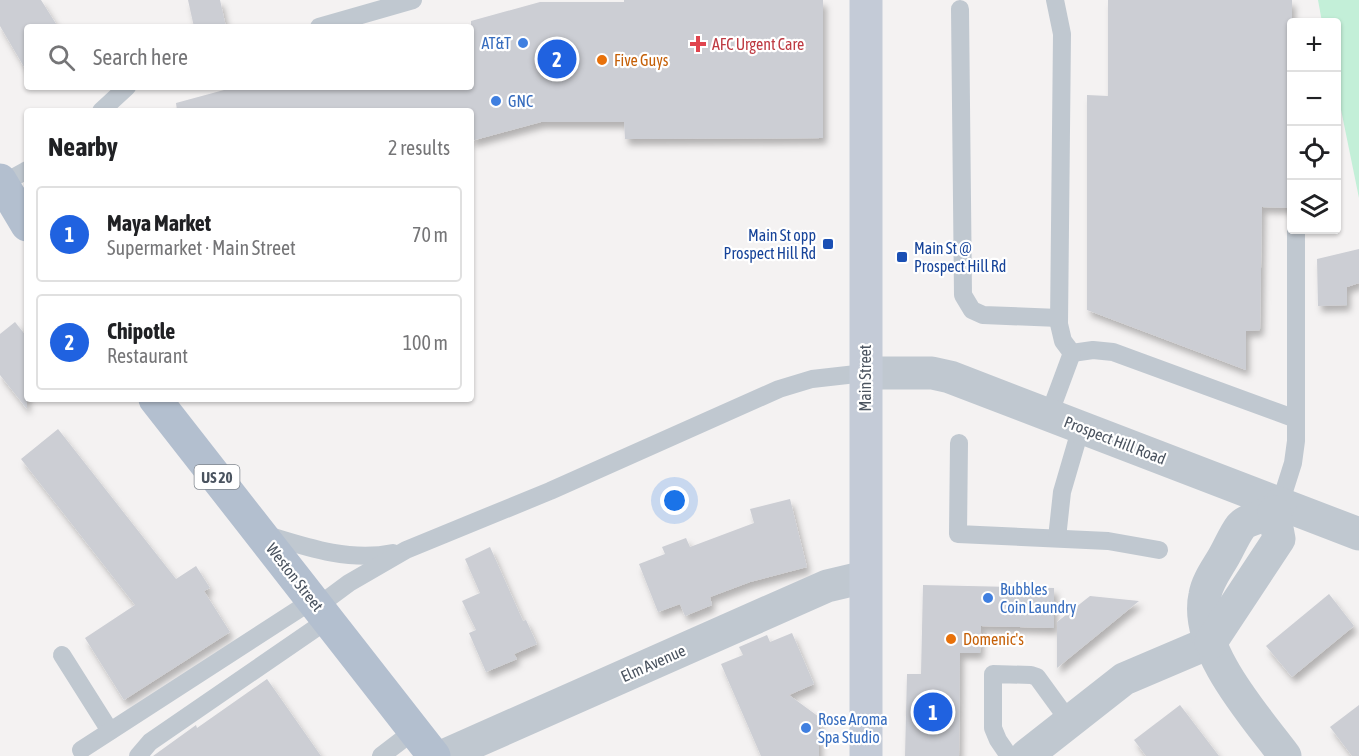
<!DOCTYPE html>
<html lang="en">
<head>
<meta charset="utf-8">
<style>
	:root { --surface:#fff; --page:#f2f2f2; --text:#202124; --muted:#757577; --line:#e0e0e0; --accent:#2062e0 }
	body { margin:0; font-family:"Asap Condensed",sans-serif; background:var(--page); color:var(--text) }
	.controls { position:absolute; right:18px; top:18px; display:grid; overflow:hidden; border-radius:6px; box-shadow:0 2px 4px #0004 }
	.controls button { width:54px; height:54px; display:grid; place-items:center; padding:0; border:0; border-bottom:2px solid var(--line); background:var(--surface); color:var(--text); font:30px sans-serif }
	.you { position:absolute; left:675px; top:501px; width:21px; height:21px; margin:-15px; border:4px solid #fff; border-radius:50%; background:#1a73e8; box-shadow:0 0 0 9px #1a73e833 }
	.badge { display:grid; place-items:center; width:39px; height:39px; border-radius:50%; background:var(--accent); color:#fff; font-size:20px; font-weight:700 }
	.pin { position:absolute; translate:-50% -50%; border:3px solid #fff; box-shadow:0 2px 6px #0006 }
	.list { margin:0; padding:0; list-style:none }
	h2 { display:flex; justify-content:space-between; align-items:center; height:78px; margin:0; padding:0 24px; font-size:26px }
	h2 small { font-size:20px; font-weight:400; color:var(--muted) }
	.list li { display:grid; grid-template-columns:39px 1fr auto; gap:18px; align-items:center; box-sizing:border-box; height:96px; margin:0 12px 12px; padding:0 12px; border:2px solid var(--line); border-radius:6px }
	.list b { display:block; font-size:22px; white-space:nowrap }
	.list p { margin:0; font-size:20px; white-space:nowrap; color:var(--muted) }
	.list em { font-size:20px; font-style:normal; color:var(--muted) }
	.icon { flex:none; width:33px; height:33px; fill:none; stroke:currentColor; stroke-width:2; stroke-linecap:round; stroke-linejoin:round }
	.map { position:relative; flex:none; width:1359px; height:756px; overflow:hidden }
	.search { position:absolute; background:var(--surface); box-shadow:0 2px 4px #0004; left:24px; top:24px; width:450px; height:66px; display:flex; align-items:center; gap:15px; box-sizing:border-box; padding:0 21px; border-radius:6px; color:var(--muted); font-size:22px }
	.panel { position:absolute; background:var(--surface); box-shadow:0 2px 4px #0004; left:24px; top:108px; width:450px; height:294px; border-radius:6px }
	.map>svg:first-child { display:block }
	.green { fill:#c3efd8 }
	.building { fill:#ccced4; filter:url(#shadow) }
	.lines { fill:none; stroke-linecap:round; stroke-linejoin:round }
	.service { stroke:#c0c8d0; stroke-width:18 }
	.minor { stroke:#c0c8d0; stroke-width:33 }
	.tertiary { stroke:#c0c8d0; stroke-width:33 }
	.secondary { stroke:#c4cbd7; stroke-width:33 }
	.primary { stroke:#b3bfcf; stroke-width:33 }
	.shop-dot { fill:#3f7fe0; stroke:#fff; stroke-width:2 }
	.health-dot { fill:#e0444e; stroke:#fff; stroke-width:2 }
	.food-dot { fill:#e8710a; stroke:#fff; stroke-width:2 }
	.transit-dot { fill:#1a4fb4; stroke:#fff; stroke-width:2 }
	.labels { text-anchor:middle; dominant-baseline:central; stroke-width:4.5; stroke-linejoin:round; paint-order:stroke }
	.shield { fill:#fff; stroke:#80878f; stroke-width:1.5 }
	.shield-label { font-size:15px; font-weight:bold; fill:#4a535f }
	.shop-label { font-size:16px; fill:#366cbe; stroke:#fff; text-anchor:start }
	.health-label { font-size:16px; fill:#be3a42; stroke:#fff; text-anchor:start }
	.food-label { font-size:16px; fill:#c56008; stroke:#fff; text-anchor:start }
	.transit-label { font-size:16px; fill:#164399; stroke:#fff; text-anchor:end }
	.street-label { font-size:16px; fill:#4a535f; stroke:#fff }
</style>
</head>
<body>
<div class="map">
<svg width="1359" height="756" viewBox="0 0 1359 756">
	<defs>
		<filter id="shadow"><feDropShadow dx="3.5" dy="6" stdDeviation="3" flood-color="#0004"/></filter>
	</defs>
	<rect width="100%" height="100%" fill="#f4f2f2"/>
	<!-- green -->
	<path class="green" d="M1318,0H1359V198L1337,90L1336,22H1322Z"/>
	<!-- building -->
	<g class="building">
		<path d="M0,0H41L58,27H27V72L0,26Z"/>
		<path d="M188,0H220L226,27H194Z"/>
		<path d="M624,0H823V138L625,139L624,122H541L471,141V111H177L176,103L235,87H471V21L540,2H624Z"/>
		<path d="M1108,0H1292V208L1262,207L1260,330L1246,331V370L1087,310V95L1108,96Z"/>
		<path d="M1359,249V283L1347,287V305L1318,306L1317,259Z"/>
		<path d="M15,322L27,337V409L0,375V334Z"/>
		<path d="M58,429L176,579L196,566L210,588L204,591L230,632L124,700L85,638L135,605L21,459Z"/>
		<path d="M790,499L807,567L750,582L710,597L712,605L685,616L680,604L658,612L639,564L665,554L662,547L686,538L690,547L754,523L750,509Z"/>
		<path d="M490,547L523,621L526,620L537,644L514,654L517,659L486,672L469,633L476,630L462,601L480,593L465,559Z"/>
		<path d="M923,585L1054,588V628L981,626L980,653H960L959,756H905L907,674H921Z"/>
		<path d="M1329,594L1354,626L1292,677L1266,646Z"/>
		<path d="M1090,596L1139,601L1057,668V622Z"/>
		<path d="M792,633L814,684L789,695L819,717V756H761L721,664L743,655L739,647L767,635L770,642Z"/>
		<path d="M267,679L321,756H153L196,725L197,728Z"/>
		<path d="M1180,705L1219,756H1146L1134,740Z"/>
		<path d="M1359,705V756H1352L1330,727Z"/>
	</g>
	<g class="lines">
		<!-- service -->
		<g class="service">
			<path d="M1055,0L1062,34L1059,324L1063,341L1072,353"/>
			<path d="M960,9L963,295L972,310L983,315L1059,318"/>
			<path d="M319,27L413,0"/>
			<path d="M101,111L127,87"/>
			<path d="M2,184L27,170"/>
			<path d="M1072,353L1093,350L1113,352L1296,419"/>
			<path d="M1049,415L1072,353"/>
			<path d="M959,443L958,534L1108,541L1159,550"/>
			<path d="M1280,504L1293,463L1296,441V231"/>
			<path d="M264,534C306,547 349,562 393,553"/>
			<path d="M1057,538L1062,492L1081,427"/>
			<path d="M318,606L349,583L406,550L550,491L779,389L812,379L865,373"/>
			<path d="M62,655L110,731"/>
			<path d="M81,750L313,600"/>
			<path d="M138,756L150,742L329,619"/>
			<path d="M381,756L415,730"/>
			<path d="M1009,756L998,740L993,728V674L1031,675L1037,677L1069,721"/>
		</g>
		<!-- minor -->
		<g class="minor">
			<path d="M443,756L827,586L865,577"/>
			<path d="M1026,756L1124,679L1211,642"/>
		</g>
		<!-- tertiary -->
		<g class="tertiary">
			<path d="M865,373H932L950,377L1359,534"/>
			<path d="M1280,504C1269,519 1250,516 1241,526C1234,535 1229,548 1223,558C1216,570 1207,582 1205,595C1193,648 1256,717 1285,756"/>
			<path d="M1211,642L1279,539L1274,512"/>
		</g>
		<!-- secondary -->
		<path class="secondary" d="M866,756V0"/>
		<!-- primary -->
		<g class="primary">
			<path d="M0,180L27,225"/>
			<path d="M155,399L434,756"/>
		</g>
	</g>
	<!-- markers -->
	<g class="shop-dot">
		<circle cx="523" cy="43" r="6"/>
		<circle cx="496" cy="101" r="6"/>
		<circle cx="988" cy="598" r="6"/>
		<circle cx="806" cy="728" r="6"/>
	</g>
	<path class="health-dot" d="M695 35h6v6h6v6h-6v6h-6v-6h-6v-6h6z"/>
	<g class="food-dot">
		<circle cx="602" cy="60" r="6"/>
		<circle cx="951" cy="639" r="6"/>
	</g>
	<g class="transit-dot">
		<rect x="822" y="238" width="12" height="12" rx="3"/>
		<rect x="896" y="251" width="12" height="12" rx="3"/>
	</g>
	<g class="labels">
		<!-- shield labels -->
		<rect class="shield" x="194.5" y="465" width="45" height="24" rx="4.5"/>
		<g class="shield-label">
			<text x="217" y="477">US 20</text>
		</g>
		<!-- shop labels -->
		<g class="shop-label">
			<text x="511" y="43" text-anchor="end">AT&amp;T</text>
			<text x="508" y="101">GNC</text>
			<text x="1000" y="589">Bubbles<tspan x="1000" dy="18">Coin Laundry</tspan></text>
			<text x="818" y="719">Rose Aroma<tspan x="818" dy="18">Spa Studio</tspan></text>
		</g>
		<!-- health labels -->
		<g class="health-label">
			<text x="712" y="44">AFC Urgent Care</text>
		</g>
		<!-- food labels -->
		<g class="food-label">
			<text x="614" y="60">Five Guys</text>
			<text x="963" y="639">Domenic's</text>
		</g>
		<!-- transit labels -->
		<g class="transit-label">
			<text x="816" y="235">Main St opp<tspan x="816" dy="18">Prospect Hill Rd</tspan></text>
			<text x="914" y="248" text-anchor="start">Main St @<tspan x="914" dy="18">Prospect Hill Rd</tspan></text>
		</g>
		<!-- street labels -->
		<g class="street-label">
			<text transform="translate(865 378) rotate(-90)">Main Street</text>
			<text transform="translate(1115 440) rotate(21)">Prospect Hill Road</text>
			<text transform="translate(295 577) rotate(52)">Weston Street</text>
			<text transform="translate(653 663) rotate(-24)">Elm Avenue</text>
		</g>
	</g>
</svg>
<div class="controls">
<button>+</button>
<button>−</button>
<button><svg class="icon" aria-label="locate" viewBox="0 0 24 24"><circle cx="12" cy="12" r="6"/><path d="M12 2v4M12 18v4M2 12h4M18 12h4"/></svg></button>
<button><svg class="icon" aria-label="layers" viewBox="0 0 24 24"><path d="M12 4l9 5-9 5-9-5zM3 14l9 5 9-5"/></svg></button>
</div>
<div class="you"></div>
<div class="pin badge" style="left:933px;top:712px">1</div>
<div class="pin badge" style="left:557px;top:59px">2</div>
<div class="search"><svg class="icon" aria-label="search" viewBox="0 0 24 24"><circle cx="10" cy="10" r="6"/><path d="M15 15l6 6"/></svg>Search here</div>
<section class="panel">
<h2>Nearby<small>2 results</small></h2>
<ul class="list">
<li><span class="badge">1</span><div><b>Maya Market</b><p>Supermarket · Main Street</p></div><em>70 m</em></li>
<li><span class="badge">2</span><div><b>Chipotle</b><p>Restaurant</p></div><em>100 m</em></li>
</ul>
</section>
</div>
</body>
</html>
